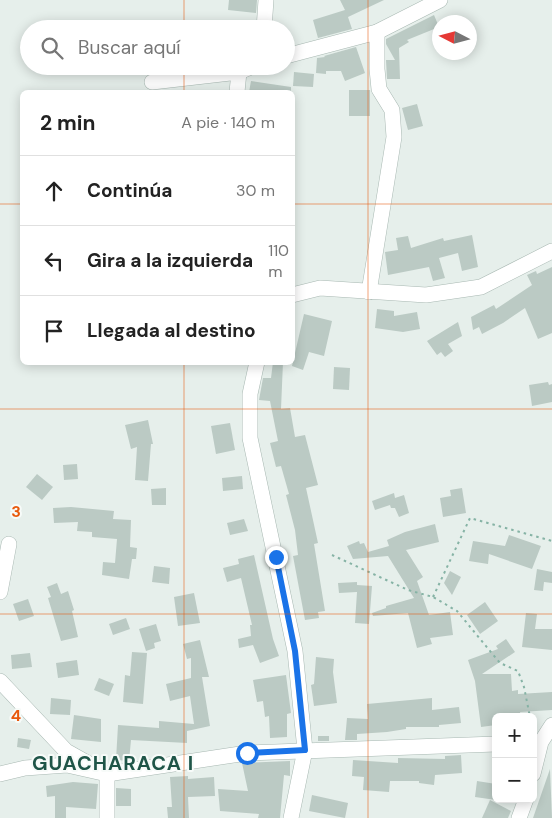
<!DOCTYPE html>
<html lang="es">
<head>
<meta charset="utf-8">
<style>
	:root { --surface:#fff; --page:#f6f6f6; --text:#222; --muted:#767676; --line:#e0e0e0 }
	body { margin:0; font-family:"DM Sans",sans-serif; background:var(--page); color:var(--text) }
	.controls { position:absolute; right:15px; bottom:15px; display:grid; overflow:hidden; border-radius:8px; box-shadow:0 2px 12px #0003 }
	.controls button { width:45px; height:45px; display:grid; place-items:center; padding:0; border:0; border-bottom:1px solid var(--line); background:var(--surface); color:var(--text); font:25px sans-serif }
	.compass { position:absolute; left:432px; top:15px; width:45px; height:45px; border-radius:50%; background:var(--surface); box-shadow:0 2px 12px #0003; rotate:276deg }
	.stop { position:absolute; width:15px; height:15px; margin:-11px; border:4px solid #1a73e8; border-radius:50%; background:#fff }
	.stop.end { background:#1a73e8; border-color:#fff; box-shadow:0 1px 5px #0008 }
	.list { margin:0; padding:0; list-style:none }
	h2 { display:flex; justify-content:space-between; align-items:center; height:65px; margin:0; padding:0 20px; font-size:21px }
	h2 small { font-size:16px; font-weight:400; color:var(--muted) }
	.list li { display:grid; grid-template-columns:32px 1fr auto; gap:15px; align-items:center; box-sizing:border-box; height:70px; padding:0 20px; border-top:1px solid var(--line) }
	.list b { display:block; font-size:19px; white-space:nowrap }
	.list em { font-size:16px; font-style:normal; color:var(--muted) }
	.icon { flex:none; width:28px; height:28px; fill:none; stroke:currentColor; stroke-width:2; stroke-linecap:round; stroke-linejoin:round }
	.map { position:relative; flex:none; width:552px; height:818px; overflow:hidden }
	.search { position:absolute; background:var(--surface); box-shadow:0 2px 12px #0003; left:20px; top:20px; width:275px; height:55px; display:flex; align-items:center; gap:12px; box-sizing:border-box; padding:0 18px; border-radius:28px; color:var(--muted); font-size:19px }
	.panel { position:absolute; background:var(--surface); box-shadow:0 2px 12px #0003; left:20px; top:90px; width:275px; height:275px; border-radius:8px }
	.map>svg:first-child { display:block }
	.building { fill:#bbcac4 }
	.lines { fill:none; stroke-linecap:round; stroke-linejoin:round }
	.minor-casing { stroke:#a8b8b2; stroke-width:16 }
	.path { stroke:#86b3a5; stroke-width:2; stroke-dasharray:2.5 4; stroke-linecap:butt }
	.minor { stroke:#fff; stroke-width:15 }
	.route { stroke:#1a73e8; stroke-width:6 }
	.grid { fill:none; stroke:#e8590c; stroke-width:1; stroke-opacity:0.55 }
	.labels { text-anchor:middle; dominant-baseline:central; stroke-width:4; stroke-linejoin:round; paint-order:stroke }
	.district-label { font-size:20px; font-weight:bold; letter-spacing:1px; fill:#1f5548; stroke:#f7fbf9 }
	.grid-label { font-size:16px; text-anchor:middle; font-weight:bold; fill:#e8590c; stroke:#f7fbf9; stroke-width:4; stroke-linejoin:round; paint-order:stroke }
</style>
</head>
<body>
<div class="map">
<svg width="552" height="818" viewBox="0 0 552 818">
	<rect width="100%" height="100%" fill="#e6efeb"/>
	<!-- building -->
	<g class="building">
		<path d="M229,0H257L256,13L228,10Z"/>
		<path d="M340,0H384L348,17L352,29L318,38L313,20L345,10Z"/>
		<path d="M434,15L439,27L407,40L409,42L399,48L400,79H387L386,60H395L386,44V39Z"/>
		<path d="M356,47L365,73L345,81L341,71H326V74L316,73L317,58L325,57L324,56Z"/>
		<path d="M294,72L314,74L313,87L293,86Z"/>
		<path d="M251,81L291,87V92H249Z"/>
		<rect x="349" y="90" width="21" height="26"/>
		<path d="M417,104L423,126L408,130L402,108Z"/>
		<path d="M472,235L478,267L462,271L458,253L439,258L445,278L433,281L429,267L388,275L385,252L398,250L396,238L408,236L411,248L443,238L444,241Z"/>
		<path d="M552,267V333L538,339L525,308L503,323L482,334L479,327L473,330L471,317L494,305L496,309L532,285L527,275L536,271L537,274Z"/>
		<path d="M377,309L394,311V316L417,312L420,329L403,332L375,328Z"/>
		<path d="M304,314L332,321L324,356L309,352L303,370L292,366Z"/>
		<path d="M458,322L462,336L448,344L453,351L445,357L441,352L437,355L427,341Z"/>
		<path d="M273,362H283L281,409L290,408L295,437L305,435L318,485L306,488L318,543L314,544L325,611L318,612L319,618L305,620L293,556L298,555L295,530L286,495L289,494L281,466L276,467L270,443L278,441L270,401L259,400L263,378H271Z"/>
		<path d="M334,367L350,368L349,390L333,389Z"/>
		<path d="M548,382L549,385L552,384V402L532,406L529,385Z"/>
		<path d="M148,420L153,444H151L148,481L135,480L137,447L131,449L125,425Z"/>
		<path d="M230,423L235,450L216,454L211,426Z"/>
		<path d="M77,464L78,479L64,480L63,465Z"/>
		<path d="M37,474L53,487L42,500L26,487Z"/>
		<path d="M242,476L243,489L223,491L222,478Z"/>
		<path d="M166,488V505H152L151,489Z"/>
		<path d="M462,488L466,513L443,517L440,498L451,496L450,490Z"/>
		<path d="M394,493L395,498L404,495L409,513L399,517L395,508H391L390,505L375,510L372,501Z"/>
		<path d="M71,507L114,511L113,519L131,520L130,547L137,548L136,559H132L129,579L102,575L103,562L115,563L117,539L92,537V532L77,531L78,522L54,523L53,508Z"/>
		<path d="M244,519L248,531L230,535L227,523Z"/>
		<path d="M435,524L439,542L406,550L423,577L417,581L429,615L450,612L453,635L430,638L432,644L417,648L408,613L373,616L372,613L386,608V606L414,598L388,556L353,559L347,546L359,541L360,544L364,543L368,552L389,546L387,540L405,532Z"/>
		<path d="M509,535L541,546L532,569L489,554L488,564L469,561L473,541L505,546Z"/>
		<path d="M254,555L273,639L279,656L260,663L253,645L239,648L238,639L251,636L250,625H252L241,578L227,582L223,568L239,564L238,559Z"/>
		<path d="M154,566L170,568L169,584L152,582Z"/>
		<path d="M537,569L552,572V583L544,582L543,591L534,590Z"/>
		<path d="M450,571L461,577L452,595L444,583Z"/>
		<path d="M357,582V591V585L372,586L369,624L355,623L357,592L339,593L338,583Z"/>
		<path d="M57,583L61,594L68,591L74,610L72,611L78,637L61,641L48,598L51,597L47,587Z"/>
		<path d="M194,593L200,623L178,626L174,597Z"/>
		<path d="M28,599L34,616L19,621L13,604Z"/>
		<path d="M485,602L498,621L480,634L467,615Z"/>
		<path d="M526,613L537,614L535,629H552V650L522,647Z"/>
		<path d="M126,618L130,629L113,635L109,624Z"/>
		<path d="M156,624L161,641L154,643L155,648L146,651L139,629Z"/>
		<path d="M506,639L515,652L482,674H511L512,691L518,690V694L552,692V710L520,712L521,717H496V725L481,727L475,681L468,660L498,649L496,646Z"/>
		<path d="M200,640L209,677H202L210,726L187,731V743L131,740L129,761L116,760L118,725L159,728V721L194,724L190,696L170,701L166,684L191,678V658L187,659L183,644Z"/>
		<path d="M132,652L147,653L143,704L123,702L125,675L130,676Z"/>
		<path d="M30,653L32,667L12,669L11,655Z"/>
		<path d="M316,657L334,659L333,672L337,703L314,706L311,685L314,684Z"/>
		<path d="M77,660L79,675L58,678L56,663Z"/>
		<path d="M286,675L291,713L287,714V737L270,738L269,716L265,717L263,701L257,702L253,680Z"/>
		<path d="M99,678L114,684L109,696L94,690Z"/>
		<path d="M51,698L71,700L70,715L50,714Z"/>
		<path d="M432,698V710L459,707L461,723L439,725V727H406V729L387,732L357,734V740H345L347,718L368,719L367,704Z"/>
		<path d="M74,715L101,719V742L71,739Z"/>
		<rect x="318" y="736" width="11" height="5"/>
		<path d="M18,738L31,740L29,749L17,747Z"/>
		<path d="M461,755L462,773L435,775L434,785L419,783V781H390L389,792L363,790L364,777L352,776L353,760L398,763V758L445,759V756Z"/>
		<path d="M290,761V776L284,775L280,818H258L259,814L220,811L218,789L248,791L242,763Z"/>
		<path d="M550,769L552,818H533Z"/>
		<path d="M188,776V779L214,777L215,796L188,797L189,818H168L167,807H172L170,777Z"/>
		<path d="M477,781L496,784V800L475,797Z"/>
		<path d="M73,782L98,784L96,809L66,807V818H55V796L47,797L46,786Z"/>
		<path d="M116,788L131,789V806H116Z"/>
		<path d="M312,795L348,803L345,818L309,811Z"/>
		<path d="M490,800L511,811L508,818H482Z"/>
	</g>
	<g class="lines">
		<!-- minor casing -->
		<g class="minor-casing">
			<g id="minor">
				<path d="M264,29L266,0"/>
				<path d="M286,56L377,32L440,0"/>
				<path d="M152,82L239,72L253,66"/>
				<path d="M237,92L239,72"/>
				<path d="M369,292L394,137L392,110L379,89L377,69V32"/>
				<path d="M292,295L320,288L426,295L481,287L552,251"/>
				<path d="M257,362L250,394V438L295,651L305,750L291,818"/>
				<path d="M0,592L9,544"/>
				<path d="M0,681L66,751L107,774L247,753L496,744"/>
				<path d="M0,774L25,768L67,765L107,774V818"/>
				<path d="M533,774L541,742L552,725"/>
				<path d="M519,818L526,799"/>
			</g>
		</g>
		<!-- path -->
		<g class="path">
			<path d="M332,555L408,590L433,597L457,611L500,663L518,671L524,687L530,717"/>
			<path d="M433,597L470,518L552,541"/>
		</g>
		<!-- minor -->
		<use href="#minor" class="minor"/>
	</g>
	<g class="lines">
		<!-- route -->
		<path class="route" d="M247,753L305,750L295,651L276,557"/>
	</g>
	<!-- grid -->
	<path class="grid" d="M184,0V29M368,0V818M184,66V92M0,204H22M292,204H552M184,362V818M0,409H552M0,614H552"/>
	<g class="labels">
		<!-- district labels -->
		<g class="district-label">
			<text x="113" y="763">GUACHARACA I</text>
		</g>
	</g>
	<g class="grid-label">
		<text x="16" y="517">3</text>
		<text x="16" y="721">4</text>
	</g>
</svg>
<div class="controls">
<button>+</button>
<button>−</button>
</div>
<svg class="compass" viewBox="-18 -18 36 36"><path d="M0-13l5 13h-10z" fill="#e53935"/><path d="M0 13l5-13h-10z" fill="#767676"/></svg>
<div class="stop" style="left:247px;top:753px"></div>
<div class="stop end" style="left:276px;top:557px"></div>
<div class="search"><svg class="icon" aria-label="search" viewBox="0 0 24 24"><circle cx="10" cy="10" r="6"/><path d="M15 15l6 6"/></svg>Buscar aquí</div>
<section class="panel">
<h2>2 min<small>A pie · 140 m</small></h2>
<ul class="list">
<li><svg class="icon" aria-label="ahead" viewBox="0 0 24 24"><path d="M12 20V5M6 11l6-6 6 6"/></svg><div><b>Continúa</b></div><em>30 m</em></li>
<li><svg class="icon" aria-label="left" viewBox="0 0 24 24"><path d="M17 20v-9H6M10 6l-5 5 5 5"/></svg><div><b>Gira a la izquierda</b></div><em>110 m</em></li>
<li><svg class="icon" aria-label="arrive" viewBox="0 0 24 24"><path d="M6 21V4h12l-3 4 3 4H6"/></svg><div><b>Llegada al destino</b></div></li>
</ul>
</section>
</div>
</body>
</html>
